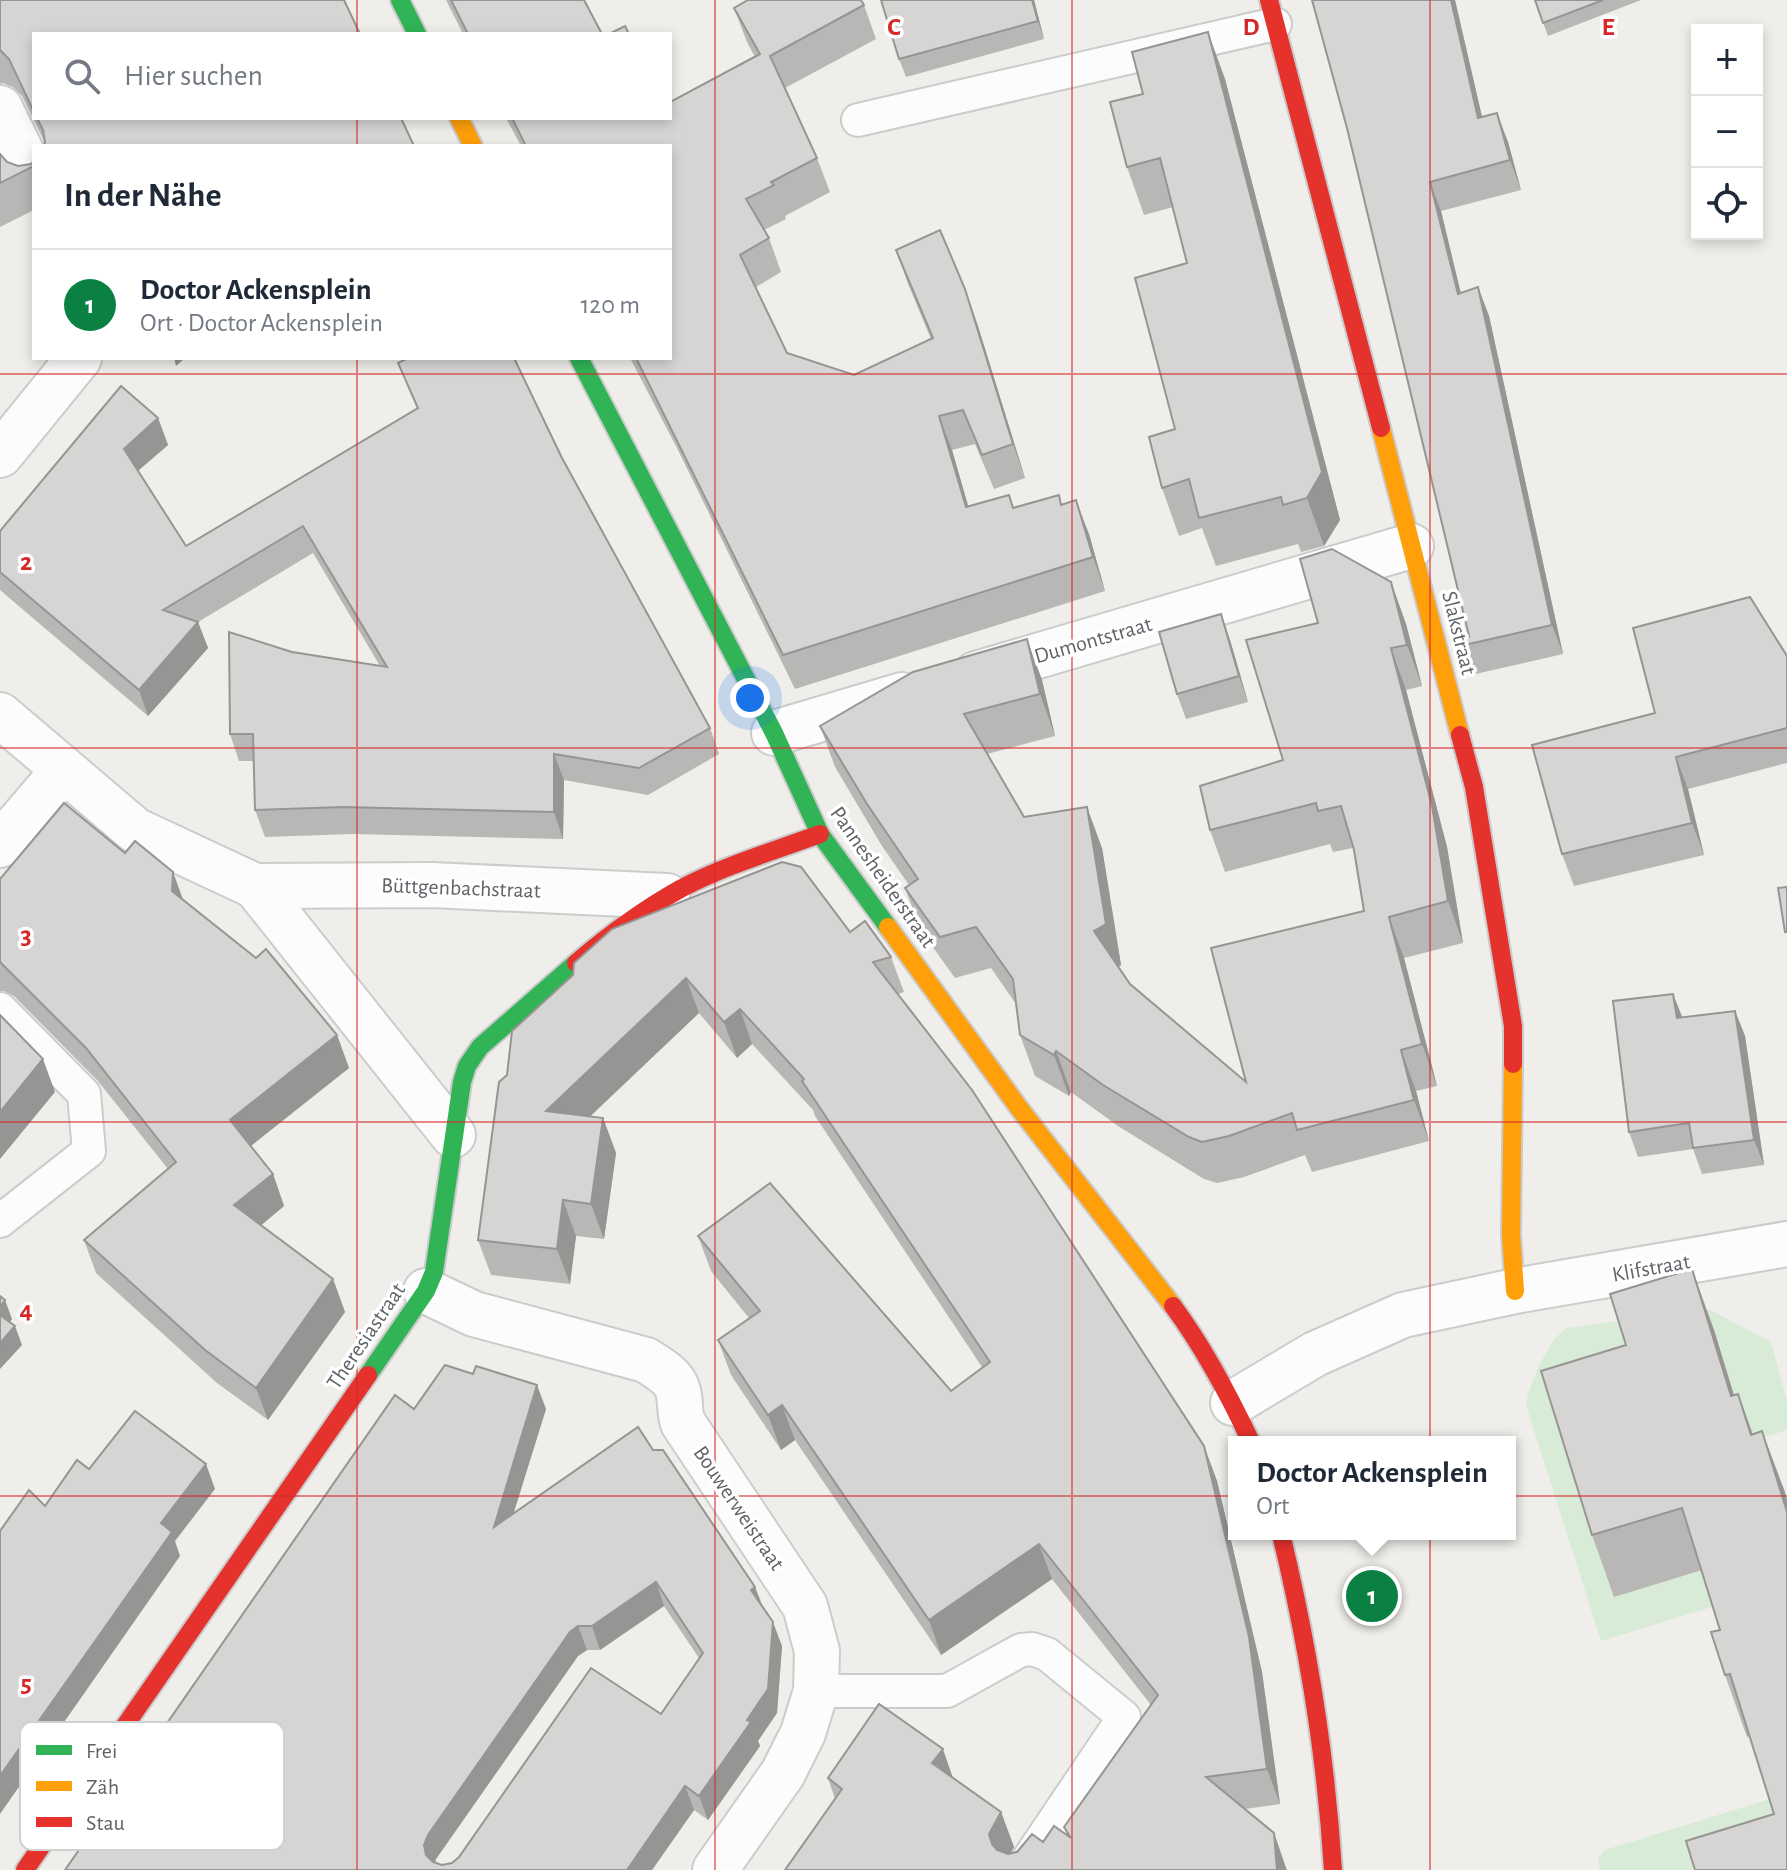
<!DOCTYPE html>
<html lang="de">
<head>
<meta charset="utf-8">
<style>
	:root { --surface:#fff; --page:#f6f6f7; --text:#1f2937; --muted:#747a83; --line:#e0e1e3; --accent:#0b8043 }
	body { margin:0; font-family:"Alegreya Sans",sans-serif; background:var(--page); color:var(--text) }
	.controls { position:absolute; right:24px; top:24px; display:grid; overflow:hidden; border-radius:0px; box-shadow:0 4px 12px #0003 }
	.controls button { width:72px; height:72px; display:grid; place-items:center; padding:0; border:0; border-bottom:2px solid var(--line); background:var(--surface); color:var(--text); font:40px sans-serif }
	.you { position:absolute; left:750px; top:698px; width:28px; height:28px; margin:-20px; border:6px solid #fff; border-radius:50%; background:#1a73e8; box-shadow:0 0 0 12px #1a73e833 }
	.badge { display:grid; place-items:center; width:52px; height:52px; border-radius:50%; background:var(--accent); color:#fff; font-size:26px; font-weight:700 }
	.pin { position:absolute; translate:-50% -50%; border:4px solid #fff; box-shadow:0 2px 8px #0006 }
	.popup { position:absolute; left:1228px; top:1436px; width:288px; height:104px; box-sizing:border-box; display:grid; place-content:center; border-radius:0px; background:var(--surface); filter:drop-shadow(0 2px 6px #0005); font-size:26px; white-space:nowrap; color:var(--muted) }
	.popup b { font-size:30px; color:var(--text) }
	.popup::after { content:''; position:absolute; left:50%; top:100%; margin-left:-16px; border:16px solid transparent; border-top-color:var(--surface) }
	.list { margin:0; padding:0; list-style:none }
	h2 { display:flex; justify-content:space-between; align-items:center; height:104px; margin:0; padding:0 32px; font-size:34px }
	h2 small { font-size:26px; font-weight:400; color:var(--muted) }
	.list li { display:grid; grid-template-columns:52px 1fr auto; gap:24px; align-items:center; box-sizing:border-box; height:112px; padding:0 32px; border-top:2px solid var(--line) }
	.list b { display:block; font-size:30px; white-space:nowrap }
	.list p { margin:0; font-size:26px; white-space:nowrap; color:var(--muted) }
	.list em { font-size:26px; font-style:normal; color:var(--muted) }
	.icon { flex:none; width:44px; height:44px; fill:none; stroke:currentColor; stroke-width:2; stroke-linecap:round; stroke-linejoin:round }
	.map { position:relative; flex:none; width:1787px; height:1870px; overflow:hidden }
	.search { position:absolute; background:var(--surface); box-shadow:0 4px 12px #0003; left:32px; top:32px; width:640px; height:88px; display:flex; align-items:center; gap:20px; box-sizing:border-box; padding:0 28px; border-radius:0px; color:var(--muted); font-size:30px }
	.panel { position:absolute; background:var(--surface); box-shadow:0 4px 12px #0003; left:32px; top:144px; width:640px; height:216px; border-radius:0px }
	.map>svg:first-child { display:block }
	.green { fill:#d8ebd6 }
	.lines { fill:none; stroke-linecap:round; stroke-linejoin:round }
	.lane-casing { stroke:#cbcccc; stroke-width:36 }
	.street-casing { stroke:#cbcccc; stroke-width:48 }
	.fast-casing { stroke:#cacacb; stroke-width:22 }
	.slow-casing { stroke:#cacacb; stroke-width:22 }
	.jam-casing { stroke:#cacacb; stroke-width:22 }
	.lane { stroke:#fdfcfc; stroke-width:32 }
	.street { stroke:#fdfcfc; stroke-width:44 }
	.fast { stroke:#30b455; stroke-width:18 }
	.slow { stroke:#ff9f0a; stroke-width:18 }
	.jam { stroke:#e5322d; stroke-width:18 }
	.wall { fill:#b8b7b5; fill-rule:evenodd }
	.shaded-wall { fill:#969594 }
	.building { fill:#d6d5d3; stroke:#969594; stroke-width:2; fill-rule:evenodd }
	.grid { fill:none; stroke:#d62828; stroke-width:2; stroke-opacity:0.55 }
	.labels { text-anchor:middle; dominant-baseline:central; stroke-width:7; stroke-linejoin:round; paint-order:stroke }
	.street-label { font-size:22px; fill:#5f6368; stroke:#fff }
	.key { fill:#fff; stroke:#cfd0d2; stroke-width:2 }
	.key-label { font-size:22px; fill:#5f6368 }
	.grid-label { font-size:26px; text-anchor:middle; font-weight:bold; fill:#d62828; stroke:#fff; stroke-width:7; stroke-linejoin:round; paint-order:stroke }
</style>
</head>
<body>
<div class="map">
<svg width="1787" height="1870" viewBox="0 0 1787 1870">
	<rect width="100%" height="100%" fill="#efeeea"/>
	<!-- green -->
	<g class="green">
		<path d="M1708,1309L1771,1342L1787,1402V1430L1748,1442L1702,1570L1728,1602L1601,1641L1526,1405C1529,1385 1549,1338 1567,1328Z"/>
		<path d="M1773,1798L1787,1870H1600L1598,1859L1605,1850Z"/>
	</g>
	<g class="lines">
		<!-- lane casing -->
		<g class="lane-casing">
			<g id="lane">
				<path d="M858,120L1275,24"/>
				<path d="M0,1009L84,1094L89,1151L0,1221"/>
				<path d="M816,1691H947L1021,1650L1032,1649L1047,1654L1124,1717L1021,1870"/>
			</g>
		</g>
		<!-- street casing -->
		<g class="street-casing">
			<g id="street">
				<path d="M0,108L34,178"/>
				<path d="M0,455L79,358"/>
				<path d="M976,674L1411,546"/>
				<path d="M0,715L135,830L255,886L432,885L667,896"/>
				<path d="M774,733L902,695"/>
				<path d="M0,845L64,770"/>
				<path d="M255,886L453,1135"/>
				<path d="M426,1291L474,1314L646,1360C657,1367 675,1377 678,1391C681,1401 679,1412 683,1423L805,1606L817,1651L816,1691L803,1733L783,1773L715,1870"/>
				<path d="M1233,1403L1315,1354L1403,1315L1515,1291L1787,1244"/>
			</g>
		</g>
		<!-- fast casing -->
		<g class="fast-casing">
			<g id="fast">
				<path d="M400,0L417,34"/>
				<path d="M579,358L774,733L820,834L888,927"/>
				<path d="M368,1375L426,1291L434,1272L462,1082L467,1066L480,1047L576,963"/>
			</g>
		</g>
		<!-- slow casing -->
		<g class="slow-casing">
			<g id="slow">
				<path d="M459,118L473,146"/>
				<path d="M1381,428L1460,735"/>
				<path d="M888,927L1019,1108L1173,1306"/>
				<path d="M1513,1064L1511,1235L1515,1291"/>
			</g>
		</g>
		<!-- jam casing -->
		<g class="jam-casing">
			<g id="jam">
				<path d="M1269,0L1381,428"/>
				<path d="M1460,735L1474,787L1513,1026V1064"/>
				<path d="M576,963C609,935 644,909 682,888C726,865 774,851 820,834"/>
				<path d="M1173,1306C1204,1348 1229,1395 1251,1442"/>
				<path d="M1281,1534C1308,1645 1326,1756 1333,1870"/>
				<path d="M25,1870L368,1375"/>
			</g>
		</g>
		<!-- lane -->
		<use href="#lane" class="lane"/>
		<!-- street -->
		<use href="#street" class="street"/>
		<!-- fast -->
		<use href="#fast" class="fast"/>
		<!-- slow -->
		<use href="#slow" class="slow"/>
		<!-- jam -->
		<use href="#jam" class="jam"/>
	</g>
	<!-- wall -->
	<g class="wall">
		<path d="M0,0L34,34V118H401L45,143L22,96L13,87L3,83L0,84Z"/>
		<path d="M446,0H584L602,34H463Z"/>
		<path d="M1034,0L1044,39L906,77L899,59Z"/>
		<path d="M1312,0H1455L1482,117L1508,142L1521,190L1441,211L1461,293L1478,287L1489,316L1563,654L1471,675L1460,646L1469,636L1347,128Z"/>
		<path d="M1535,0H1641L1548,36Z"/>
		<path d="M864,5L876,39L785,88L817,158L830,192L785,216L786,219L764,230L769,238L781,272L756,287L787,353L854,375L931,339L908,284L896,250L977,323L1025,478L994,489L975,444L952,450L968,506L1009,495L1014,508L1062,505L1089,534L1105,591L795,689L677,448L630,358H670V146H521L506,118H670L755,57L747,42L734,8Z"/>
		<path d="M1225,79L1340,520L1324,546L1301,552L1298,544L1216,566L1202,528L1179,536L1162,488L1175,429L1187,263L1173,207L1144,215L1127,167Z"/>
		<path d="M0,154L7,162L18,166L31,164L34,161V210L0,227Z"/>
		<path d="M398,363L562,458L710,728L719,754L648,795L564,780L563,839L353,834L265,837L255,810L254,761H239L230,734L292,652L380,666L313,553L198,622L208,648L148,716L0,590V531L158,418L168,445L138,471L186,546L417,409Z"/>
		<path d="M1391,582L1406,624L1422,686L1406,690L1447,847L1463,943L1404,958L1437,1086L1416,1091L1429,1141L1312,1172L1305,1155L1244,1177L1217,1183L1204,1179L1118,1126L1071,1092L1069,1096L1035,1076L1020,1035L1016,1004L991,968L955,978L920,929L905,888L909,885L882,846L835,767L820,726L1027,639L1042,680L1055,736L987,754L1024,817L1102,848L1121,965L1118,967L1130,984L1246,1082L1364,911L1353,848L1333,852L1330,844L1225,872L1210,830L1283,760L1318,623Z"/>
		<path d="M1221,614L1230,640L1248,702L1186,719L1177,694Z"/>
		<path d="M1787,656V763L1688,789L1704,855L1574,886L1562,854L1655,713Z"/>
		<path d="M125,853L183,899L337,1035L349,1068L250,1146L273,1174L284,1206L261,1225L333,1279L345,1312L268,1420L217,1383L96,1273L84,1240L168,1169L98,1081L14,996L4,991H0V879Z"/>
		<path d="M850,932L891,957L904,992L898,994L1204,1446L1217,1481L1262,1672L1280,1804L1245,1809L1274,1833L1286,1868L785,1870L835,1799L828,1778H953L1001,1812L1014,1847L1010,1853L1043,1842L1067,1835L1064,1827L1151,1705L1052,1579L941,1655L795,1440L781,1450L731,1375L718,1340L749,1318L711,1271L698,1236L951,1391L982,1367L815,1116L813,1110L752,1044L737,1058L699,1013L590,1116L603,1118L616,1153L604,1239L576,1236L570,1284L491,1275L478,1240L507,1075L573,975Z"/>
		<path d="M1673,994L1682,1018L1735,1011L1745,1036L1764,1165L1702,1174L1693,1149L1638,1157L1629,1132Z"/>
		<path d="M1714,1330L1734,1395L1738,1394L1753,1434L1774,1814L1750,1736L1747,1737L1725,1675L1720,1630L1702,1570L1614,1597L1592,1535Z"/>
		<path d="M414,1409H546L514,1512L653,1450L755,1587L763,1607L782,1646L777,1713L758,1741L760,1746L708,1820L694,1810L652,1870H65ZM664,1606L699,1658L661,1714L452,1863L442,1865L435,1863L436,1859L578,1656L587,1650H600Z"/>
	</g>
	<!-- shaded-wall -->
	<g class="shaded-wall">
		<path d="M1032,0H1034L1044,39L1038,21Z"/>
		<path d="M1451,0H1455L1489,147L1478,118Z"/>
		<path d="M1208,32L1225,79L1340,520L1324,546L1307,498Z"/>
		<path d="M1497,113L1508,142L1521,190L1510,160Z"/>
		<path d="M1430,182L1441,211L1468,324L1458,294Z"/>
		<path d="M1478,287L1489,316L1563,654L1552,625Z"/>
		<path d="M965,289L977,323L1025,478L1013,444Z"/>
		<path d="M174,358H185L176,366Z"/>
		<path d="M939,416L952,450L978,540L966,507Z"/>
		<path d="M158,418L168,445L133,475L124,449Z"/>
		<path d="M1076,500L1089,534L1105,591L1093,557Z"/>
		<path d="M1391,582L1406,624L1422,686L1407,645Z"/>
		<path d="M1221,614L1230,640L1248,702L1239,676Z"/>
		<path d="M198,622L208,648L148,716L139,690Z"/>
		<path d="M1027,639L1042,680L1055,736L1040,694Z"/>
		<path d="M1391,648L1406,690L1447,847L1463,943L1448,901Z"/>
		<path d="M554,754L564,780L563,839L554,812Z"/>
		<path d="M1676,757L1688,789L1704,855L1692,823Z"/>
		<path d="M1087,807L1102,848L1121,965L1109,973L1094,931Z"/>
		<path d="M173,872L185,905L172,891Z"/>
		<path d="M1389,917L1404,958L1437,1086L1422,1044Z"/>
		<path d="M686,978L699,1013L559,1146L546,1111Z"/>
		<path d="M1673,994L1683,1019L1677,1018Z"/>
		<path d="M740,1009L752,1044L737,1058L724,1022Z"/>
		<path d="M1735,1011L1745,1036L1764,1165L1754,1140Z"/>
		<path d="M337,1035L349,1068L242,1153L230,1120Z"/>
		<path d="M1401,1050L1416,1091L1429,1141L1414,1100Z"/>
		<path d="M1056,1051L1071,1092L1069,1096L1054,1055Z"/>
		<path d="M43,1059L55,1092L0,1159V1112Z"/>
		<path d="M603,1118L616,1153L604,1239L591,1204Z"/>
		<path d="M273,1174L284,1206L246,1238L234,1205Z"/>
		<path d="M563,1200L576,1236L570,1284L557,1249Z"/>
		<path d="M1692,1269L1714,1330L1753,1458L1731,1396Z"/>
		<path d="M333,1279L345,1312L268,1420L256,1388Z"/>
		<path d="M5,1300L12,1319L3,1332L0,1323V1307Z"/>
		<path d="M15,1326L22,1345L0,1369V1343Z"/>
		<path d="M537,1385L546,1409L502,1550L494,1527Z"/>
		<path d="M1738,1394L1760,1456L1751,1435Z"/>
		<path d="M782,1405L795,1440L781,1450L768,1415Z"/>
		<path d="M1762,1431L1785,1492L1787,1500V1512Z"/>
		<path d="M1204,1446L1217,1481L1262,1672L1280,1804L1267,1769Z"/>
		<path d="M206,1464L215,1489L175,1541L180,1556L0,1814V1776L161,1523Z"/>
		<path d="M1039,1544L1052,1579L941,1655L929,1620Z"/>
		<path d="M656,1582L664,1606L600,1650L592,1626Z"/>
		<path d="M755,1587L764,1611L751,1590Z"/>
		<path d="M773,1622L782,1646L777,1713L758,1741L760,1746L708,1820L699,1796L747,1720Z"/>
		<path d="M578,1626L587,1650L578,1656L436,1859L433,1869L426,1855L424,1845L428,1835L570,1632Z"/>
		<path d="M943,1749L955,1784L932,1763Z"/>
		<path d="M685,1786L694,1810L652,1870H627Z"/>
		<path d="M1001,1812L1014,1847L1002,1870L992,1844L989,1834Z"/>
		<path d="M1274,1833L1286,1868L1287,1870H1277Z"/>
	</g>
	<!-- building -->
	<g class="building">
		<path d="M0,0H344L360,34H34V112L9,59L0,50Z"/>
		<path d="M451,0H584L602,34H468Z"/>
		<path d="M748,0H861L864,5L770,56L817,158L771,182L774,185L746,199L769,238L740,255L787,353L854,375L933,338L896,250L940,230L965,289L1013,444L982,455L963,410L939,416L966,507L1009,495L1013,508L1059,495L1061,505L1076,500L1093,557L783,655L636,358H670V146H526L512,118H670V102L760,54L734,8Z"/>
		<path d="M881,0H1032L1038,21L899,59Z"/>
		<path d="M1312,0H1451L1478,118L1497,113L1510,160L1430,182L1458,294L1478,287L1552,625L1460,646L1455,628L1469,636L1347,128Z"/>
		<path d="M1535,0H1603L1543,23Z"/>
		<path d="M625,26L629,34H609Z"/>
		<path d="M1208,32L1322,472L1307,498L1283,505L1281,497L1199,518L1189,479L1162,488L1149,437L1175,429L1135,278L1187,263L1160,158L1127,167L1110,102L1143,94L1132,52Z"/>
		<path d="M37,118H401L414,146H44L45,142L43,130Z"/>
		<path d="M0,154L7,162L18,166L31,164L34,161V166L0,183Z"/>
		<path d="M408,358H514L562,458L710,728L639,768L554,754V812L343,807L255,810L253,734H230L229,632L292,652L387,667L303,526L163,610L198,622L139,690L0,572V531L121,386L158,418L124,449L186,546L418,408L398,363Z"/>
		<path d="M1332,549L1391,582L1407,645L1391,648L1432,806L1448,901L1389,917L1422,1044L1401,1050L1414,1100L1297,1130L1292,1113L1229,1136L1202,1142L1189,1137L1103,1085L1056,1051L1054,1055L1020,1035L1013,979L976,927L940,937L905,888L918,879L867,804L820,726L913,672L1027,639L1040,694L964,714L1024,817L1087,807L1106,924L1094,931L1130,984L1246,1082L1211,948L1364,911L1354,850L1341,806L1318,811L1316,803L1210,830L1200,786L1283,760L1246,640L1318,623L1300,559Z"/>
		<path d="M1750,597L1787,656V728L1676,757L1692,823L1562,854L1532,745L1655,713L1633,628Z"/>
		<path d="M1221,614L1239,676L1177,694L1159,632Z"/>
		<path d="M64,803L125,853L135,841L173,872L172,891L256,958L266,949L337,1035L230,1120L273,1174L234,1205L333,1279L256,1388L205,1350L84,1240L176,1162L86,1048L0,962V879Z"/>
		<path d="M782,862L801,867L850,932L865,921L891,957L873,962L972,1090L1204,1446L1249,1637L1267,1769L1206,1777L1274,1833L1277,1870H785L842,1789L828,1778L879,1704L943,1749L932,1763L1001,1812L989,1834L992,1844L997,1850L1008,1854L1017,1852L1032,1834L1043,1842L1054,1826L1071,1838L1064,1827L1158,1695L1039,1544L929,1620L782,1405L768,1415L718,1340L760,1311L698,1236L770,1183L951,1391L990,1362L802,1081L804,1079L740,1009L724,1022L686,978L546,1111L603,1118L591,1204L563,1200L557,1249L478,1240L499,1082L507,1075L512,1031L573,975L574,963L612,929Z"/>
		<path d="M1787,887V932H1785L1778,888Z"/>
		<path d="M1673,994L1677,1018L1735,1011L1754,1140L1693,1148L1689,1123L1629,1132L1613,1001Z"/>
		<path d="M0,1015L43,1059L0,1112Z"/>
		<path d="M1692,1269L1731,1396L1738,1394L1751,1435L1762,1431L1787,1512V1870H1695L1686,1841L1774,1814L1730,1674L1725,1675L1711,1632L1720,1630L1682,1508L1592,1535L1541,1371L1626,1345L1610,1294Z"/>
		<path d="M0,1296L5,1300L0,1307Z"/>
		<path d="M0,1315L15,1326L0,1343Z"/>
		<path d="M445,1365L473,1374L476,1366L537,1385L494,1527L638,1427L653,1450H663L755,1587L751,1590L773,1622L768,1689L747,1720L751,1722L699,1796L685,1786L627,1870H65L395,1395L414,1409ZM656,1582L703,1653L661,1714L591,1668L459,1857L452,1863L442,1865L433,1862L426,1855L424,1845L428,1835L570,1632L578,1626H592Z"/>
		<path d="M135,1411L206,1464L161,1523L172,1532L0,1776V1531L29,1490L45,1506L77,1460L89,1469Z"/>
	</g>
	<!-- grid -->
	<path class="grid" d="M357,0V34M715,0V1870M1072,0V1870M1430,0V1870M357,118V146M357,358V1870M0,374H1787M0,748H1787M0,1122H1787M0,1496H1787"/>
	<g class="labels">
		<!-- street labels -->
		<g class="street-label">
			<text transform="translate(1459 633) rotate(76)">Slakstraat</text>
			<text transform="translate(1093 640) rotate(-16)">Dumontstraat</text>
			<text transform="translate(883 877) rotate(55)">Pannesheiderstraat</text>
			<text transform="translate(461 888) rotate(2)">Büttgenbachstraat</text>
			<text transform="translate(1651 1268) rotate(-10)">Klifstraat</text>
			<text transform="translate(366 1336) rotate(-56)">Theresiastraat</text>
			<text transform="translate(739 1508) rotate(56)">Bouwerweistraat</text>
		</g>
	</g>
	<!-- legend -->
	<rect x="20" y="1722" width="264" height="128" rx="12" class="key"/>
	<rect x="36" y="1745" width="36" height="10" fill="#30b455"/>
	<rect x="36" y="1781" width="36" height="10" fill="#ff9f0a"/>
	<rect x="36" y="1817" width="36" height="10" fill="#e5322d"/>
	<g class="key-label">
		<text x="86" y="1758">Frei</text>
		<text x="86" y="1794">Zäh</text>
		<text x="86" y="1830">Stau</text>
	</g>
	<g class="grid-label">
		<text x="894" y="35">C</text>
		<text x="1251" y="35">D</text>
		<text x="1608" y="35">E</text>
		<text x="26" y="570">2</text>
		<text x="26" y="944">3</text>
		<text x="26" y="1318">4</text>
		<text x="26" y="1692">5</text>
	</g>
</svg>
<div class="controls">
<button>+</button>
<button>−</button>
<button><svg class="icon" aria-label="locate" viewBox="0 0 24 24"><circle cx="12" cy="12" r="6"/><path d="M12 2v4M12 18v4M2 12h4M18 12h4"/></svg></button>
</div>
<div class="you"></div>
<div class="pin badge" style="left:1372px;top:1596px">1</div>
<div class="popup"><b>Doctor Ackensplein</b>Ort</div>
<div class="search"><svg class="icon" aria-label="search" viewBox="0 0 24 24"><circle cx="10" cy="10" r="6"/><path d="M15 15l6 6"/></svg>Hier suchen</div>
<section class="panel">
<h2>In der Nähe<small></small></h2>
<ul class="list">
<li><span class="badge">1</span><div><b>Doctor Ackensplein</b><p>Ort · Doctor Ackensplein</p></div><em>120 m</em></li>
</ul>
</section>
</div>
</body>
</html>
